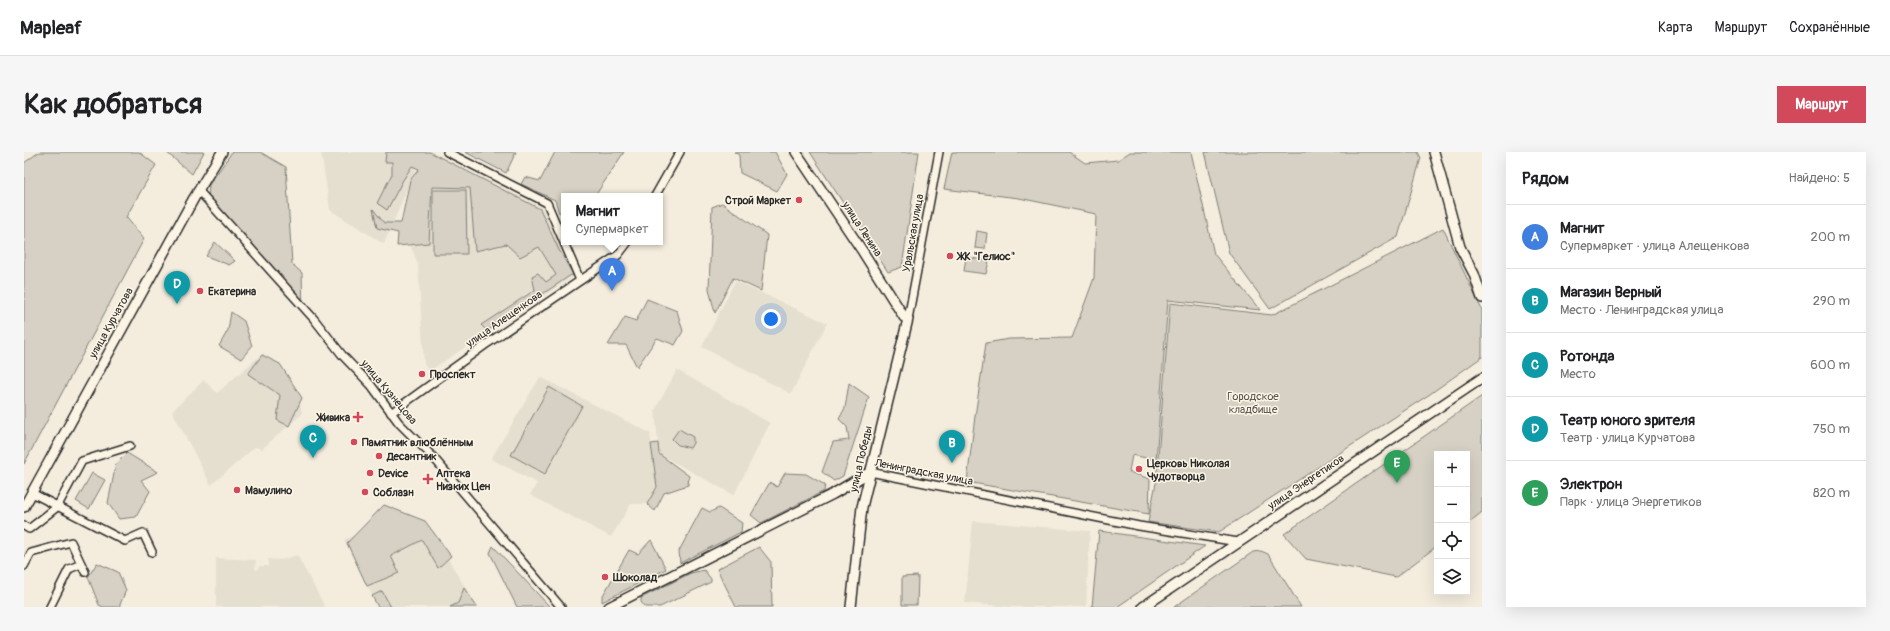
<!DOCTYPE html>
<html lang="ru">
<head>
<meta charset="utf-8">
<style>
	:root { --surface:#fff; --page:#f6f6f6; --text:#202124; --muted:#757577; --line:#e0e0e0; --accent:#d1495b }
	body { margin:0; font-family:Pangolin,sans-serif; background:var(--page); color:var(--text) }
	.controls { position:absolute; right:12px; bottom:12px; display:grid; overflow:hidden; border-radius:0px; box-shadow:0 4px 16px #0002 }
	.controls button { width:36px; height:36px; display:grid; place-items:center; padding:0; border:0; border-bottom:1px solid var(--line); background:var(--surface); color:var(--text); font:20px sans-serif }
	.you { position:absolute; left:747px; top:167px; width:14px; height:14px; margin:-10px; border:3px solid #fff; border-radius:50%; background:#1a73e8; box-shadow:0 0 0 6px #1a73e833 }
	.badge { display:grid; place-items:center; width:26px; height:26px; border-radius:50%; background:var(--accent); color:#fff; font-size:13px; font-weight:700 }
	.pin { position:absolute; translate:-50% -33px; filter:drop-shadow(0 1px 2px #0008) }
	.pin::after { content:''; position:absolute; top:21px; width:14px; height:12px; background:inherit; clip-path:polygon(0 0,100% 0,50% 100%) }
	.popup { position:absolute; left:537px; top:41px; width:102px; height:52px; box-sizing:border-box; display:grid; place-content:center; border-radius:0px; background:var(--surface); filter:drop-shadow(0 1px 3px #0005); font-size:13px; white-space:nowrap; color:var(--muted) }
	.popup b { font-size:15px; color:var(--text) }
	.popup::after { content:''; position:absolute; left:50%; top:100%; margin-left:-8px; border:8px solid transparent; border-top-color:var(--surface) }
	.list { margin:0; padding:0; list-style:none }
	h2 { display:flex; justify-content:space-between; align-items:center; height:52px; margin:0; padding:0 16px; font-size:17px }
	h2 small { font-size:13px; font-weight:400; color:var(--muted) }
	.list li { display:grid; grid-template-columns:26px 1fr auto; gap:12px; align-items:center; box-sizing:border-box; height:64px; padding:0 16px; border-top:1px solid var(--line) }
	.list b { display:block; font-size:15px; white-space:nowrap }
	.list p { margin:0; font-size:13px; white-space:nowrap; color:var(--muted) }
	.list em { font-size:13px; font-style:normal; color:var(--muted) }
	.icon { flex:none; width:22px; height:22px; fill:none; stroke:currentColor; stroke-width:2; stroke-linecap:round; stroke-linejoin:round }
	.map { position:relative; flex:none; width:1458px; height:455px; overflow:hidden; border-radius:0px }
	header { display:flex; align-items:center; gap:24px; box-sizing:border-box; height:56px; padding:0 20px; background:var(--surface); border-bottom:1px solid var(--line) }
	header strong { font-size:19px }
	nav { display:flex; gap:22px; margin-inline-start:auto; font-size:14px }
	.intro { display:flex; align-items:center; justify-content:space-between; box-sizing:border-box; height:96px; padding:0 24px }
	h1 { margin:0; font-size:28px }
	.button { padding:10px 18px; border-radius:0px; background:var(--accent); color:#fff; font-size:14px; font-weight:700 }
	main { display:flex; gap:24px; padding:0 24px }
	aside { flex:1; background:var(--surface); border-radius:0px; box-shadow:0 4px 16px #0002 }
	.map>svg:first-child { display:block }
	.built { fill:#e5dfd0 }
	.green { fill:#d6d1c4; stroke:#807e78 }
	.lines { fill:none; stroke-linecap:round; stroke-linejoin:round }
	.minor-casing { stroke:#2b2b2b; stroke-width:10 }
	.major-casing { stroke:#2b2b2b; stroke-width:12 }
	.minor { stroke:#fcf5e5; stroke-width:7 }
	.major { stroke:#fcf5e5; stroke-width:9 }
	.poi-dot { fill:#d1495b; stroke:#fcf5e5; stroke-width:1.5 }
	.labels { text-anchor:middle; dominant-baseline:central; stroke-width:3; stroke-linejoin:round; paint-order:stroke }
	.poi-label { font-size:11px; font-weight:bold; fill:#2b2b2b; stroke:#fcf5e5; text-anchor:start }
	.street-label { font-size:11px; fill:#2b2b2b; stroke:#fcf5e5 }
	.park-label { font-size:11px; fill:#565451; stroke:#fcf5e5 }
</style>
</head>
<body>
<header>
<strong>Mapleaf</strong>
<nav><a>Карта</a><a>Маршрут</a><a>Сохранённые</a></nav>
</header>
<div class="intro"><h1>Как добраться</h1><a class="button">Маршрут</a></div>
<main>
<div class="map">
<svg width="1458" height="455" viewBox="0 0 1458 455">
	<rect width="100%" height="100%" fill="#f4edde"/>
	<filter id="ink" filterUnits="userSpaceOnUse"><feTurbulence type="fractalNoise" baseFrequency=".025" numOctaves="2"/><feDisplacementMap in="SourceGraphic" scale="8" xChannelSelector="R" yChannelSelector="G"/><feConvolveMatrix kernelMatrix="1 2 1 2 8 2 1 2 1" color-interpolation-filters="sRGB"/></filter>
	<g filter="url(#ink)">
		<!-- built -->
		<g class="built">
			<path d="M297,0H369L393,14L360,92L306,58Z"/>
			<path d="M412,3L518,56L550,124L405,219L400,212L394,112L384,88Z"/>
			<path d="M711,129L803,171L767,242L678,195Z"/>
			<path d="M239,201L276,252L278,262L238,297L231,295L187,333L148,259L180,228L193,241Z"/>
			<path d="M653,218L746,271L710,343L635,302L631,258Z"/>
			<path d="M516,225L626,281L633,335L623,352H607L587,385L506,343L513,331L467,307Z"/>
			<path d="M372,363L401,369L453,455H354L320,388Z"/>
			<path d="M949,369L1066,379L1062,455H988L941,451Z"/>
			<path d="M273,403L301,455H192V406L232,408L231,417L234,418L235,414H244V407L257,408Z"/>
		</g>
		<!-- green -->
		<g class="green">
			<path d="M15,0H115L132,13L102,65L120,87L0,312V11Z"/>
			<path d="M142,0H180L168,22Z"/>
			<path d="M208,0H236L262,15L268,112L278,121L279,160L184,51L185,33Z"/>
			<path d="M362,0H406L516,57L535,98L550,124L547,123L463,179L457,173L511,138L508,124L514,121L522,130L532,123L515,95L496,105L482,92L451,99L446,36L408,35L405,91L373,94L374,81L353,76L349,57L360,71H377L386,28L395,17L388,14L379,28L363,58L353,51L368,22V10H361Z"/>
			<path d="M441,0H492L482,21Z"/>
			<path d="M531,0H600L571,44H540V56L535,61L531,48L497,32L501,25L516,29Z"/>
			<path d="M710,0H751L763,22L753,39L716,21L715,3Z"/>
			<path d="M786,0H895L878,115L864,120Z"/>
			<path d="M928,0H1045L1061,11L1094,8L1106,0H1167L1190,102L1236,158L1144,148L1132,308L1108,303L1105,320L1126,327L1125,362L943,330L951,264L962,191L985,187L1048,186L1070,126L1072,62L995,46L920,37Z"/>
			<path d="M1181,0H1394L1397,6L1374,85L1246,157L1205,101Z"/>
			<path d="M409,38H442L443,102H409Z"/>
			<path d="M698,51L743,83L737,139L709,126L691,161L685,137L688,55Z"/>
			<path d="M1419,76L1458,158V205L1406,242L1195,380L1124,370L1132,331L1146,151L1248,163Z"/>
			<path d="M953,79L963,81L961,97L951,96Z"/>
			<path d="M191,90L211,109L205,113L182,104Z"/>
			<path d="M942,105L965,109L962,122L940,119Z"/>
			<path d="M623,147L653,159L659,179L651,193L633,186L613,215L602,193H584L601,165L612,169Z"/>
			<path d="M207,160L220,169L228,194L217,207L195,194L204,178Z"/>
			<path d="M238,203L256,212L278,246L265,274L253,268L256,243L224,222Z"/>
			<path d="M825,231L845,245L819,324L810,329L798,320L809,290L825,288L823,275L815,267L821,256Z"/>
			<path d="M525,235L558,254L521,322L487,303Z"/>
			<path d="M1458,244V360L1443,372V302H1413V394L1372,425L1282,407L1260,382Z"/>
			<path d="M655,277L669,285V291L666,296L654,293L648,287Z"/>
			<path d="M634,291L635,302L665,324L664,333L640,341L631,359L623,352L633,335L627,292Z"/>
			<path d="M103,301L134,320L117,328L126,339L112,365L95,367L84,351L92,312Z"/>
			<path d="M68,321L81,328L65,357L52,349Z"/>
			<path d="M761,321L782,322L801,333L800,339L737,371L727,363L746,330L753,335Z"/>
			<path d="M360,353L401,369L427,404L414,416L398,388L367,404L375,421L343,434L323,391Z"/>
			<path d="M678,356L686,360L695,356L718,371L717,380L656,411L655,399Z"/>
			<path d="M1075,379L1181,394L1093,455H1068Z"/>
			<path d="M627,388L642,417L578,450V445L605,398L614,402Z"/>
			<path d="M469,394L526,455H493L466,401Z"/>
			<path d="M735,395L747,410L748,455H712L693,417Z"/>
			<path d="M1237,399L1244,402L1277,455H1150L1229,400Z"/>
			<path d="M73,411L94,420L102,438L95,455H79L75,453L64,425Z"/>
			<path d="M680,418L687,427V430L636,455H621L617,450V446L667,421Z"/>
			<path d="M894,424L893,453H878V425Z"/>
			<path d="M440,436L453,455H426L434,451Z"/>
			<path d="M358,439L367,455H354L348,444Z"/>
		</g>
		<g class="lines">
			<!-- minor casing -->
			<g class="minor-casing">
				<g id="minor">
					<path d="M423,0L523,51L556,128"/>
					<path d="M175,39L290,167L319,204L347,233L375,271L409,305L537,455"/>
					<path d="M631,44L656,0"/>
					<path d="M884,167L915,0"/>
					<path d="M367,261L464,191L594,103L604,90"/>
					<path d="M846,320L1115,374L1214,390"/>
					<path d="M8,341L101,389L119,381L128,400"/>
					<path d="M0,374L5,377L33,355L58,309L106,294"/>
					<path d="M0,414L7,401L47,390L61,420"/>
					<path d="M26,455L45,417L57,412"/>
				</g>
			</g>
			<!-- major casing -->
			<g class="major-casing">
				<g id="major">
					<path d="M772,0L839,100L880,165L884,167L838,355L827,455"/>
					<path d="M1410,0L1436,95L1450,122L1458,146"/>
					<path d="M0,355L170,46L198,0"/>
					<path d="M585,455L809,342L846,320"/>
					<path d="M1119,455L1458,226"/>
				</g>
			</g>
			<!-- minor -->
			<use href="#minor" class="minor"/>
			<!-- major -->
			<use href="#major" class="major"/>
		</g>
	</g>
	<!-- markers -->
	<g class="poi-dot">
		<circle cx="775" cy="48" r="4"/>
		<circle cx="926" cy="104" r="4"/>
		<circle cx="176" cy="139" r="4"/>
		<circle cx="398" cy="222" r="4"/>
		<path d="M332 259h4v4h4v4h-4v4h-4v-4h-4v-4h4z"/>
		<circle cx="330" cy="290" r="4"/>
		<circle cx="355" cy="304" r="4"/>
		<circle cx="1115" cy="317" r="4"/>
		<circle cx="346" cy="321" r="4"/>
		<path d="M402 321h4v4h4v4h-4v4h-4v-4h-4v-4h4z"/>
		<circle cx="213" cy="338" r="4"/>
		<circle cx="341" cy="340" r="4"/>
		<circle cx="581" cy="425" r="4"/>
	</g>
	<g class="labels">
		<!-- poi labels -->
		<g class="poi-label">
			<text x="767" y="48" text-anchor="end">Строй Маркет</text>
			<text x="934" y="104">ЖК "Гелиос"</text>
			<text x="184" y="139">Екатерина</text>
			<text x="406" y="222">Проспект</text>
			<text x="326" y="265" text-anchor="end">Живика</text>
			<text x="338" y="290">Памятник влюблённым</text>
			<text x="363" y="304">Десантник</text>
			<text x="1123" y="311">Церковь Николая<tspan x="1123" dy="13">Чудотворца</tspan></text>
			<text x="354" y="321">Device</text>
			<text x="412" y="321">Аптека<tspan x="412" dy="13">Низких Цен</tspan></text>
			<text x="221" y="338">Мамулино</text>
			<text x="349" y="340">Соблазн</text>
			<text x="589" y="425">Шоколад</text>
		</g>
		<!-- street labels -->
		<g class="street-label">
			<text transform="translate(838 77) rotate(57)">улица Ленина</text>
			<text transform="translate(889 81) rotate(-80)">Уральская улица</text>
			<text transform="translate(480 167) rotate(-35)">улица Алещенкова</text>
			<text transform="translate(87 171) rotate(-61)">улица Курчатова</text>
			<text transform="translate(365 240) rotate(50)">улица Кузнецова</text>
			<text transform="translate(837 307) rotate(-77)">улица Победы</text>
			<text transform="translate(900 320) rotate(11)">Ленинградская улица</text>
			<text transform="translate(1282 330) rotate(-34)">улица Энергетиков</text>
		</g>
		<!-- park labels -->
		<g class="park-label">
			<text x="1229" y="244">Городское<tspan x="1229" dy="13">кладбище</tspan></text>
		</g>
	</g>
</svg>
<div class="controls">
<button>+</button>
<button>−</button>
<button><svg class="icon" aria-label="locate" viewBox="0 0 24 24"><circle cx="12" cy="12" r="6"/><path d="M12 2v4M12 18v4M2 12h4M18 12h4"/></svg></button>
<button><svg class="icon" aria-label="layers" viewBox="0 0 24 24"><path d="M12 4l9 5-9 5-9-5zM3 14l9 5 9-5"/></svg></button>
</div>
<div class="you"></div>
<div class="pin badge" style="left:588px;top:139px;background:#3f7fe0">A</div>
<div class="popup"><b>Магнит</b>Супермаркет</div>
<div class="pin badge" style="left:928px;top:311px;background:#0f9aa8">B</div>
<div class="pin badge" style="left:289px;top:306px;background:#0f9aa8">C</div>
<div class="pin badge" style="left:153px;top:152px;background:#0f9aa8">D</div>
<div class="pin badge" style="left:1373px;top:331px;background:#2e9e5b">E</div>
</div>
<aside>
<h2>Рядом<small>Найдено: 5</small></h2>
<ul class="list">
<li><span class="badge" style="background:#3f7fe0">A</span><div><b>Магнит</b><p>Супермаркет · улица Алещенкова</p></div><em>200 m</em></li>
<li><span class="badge" style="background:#0f9aa8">B</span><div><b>Магазин Верный</b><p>Место · Ленинградская улица</p></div><em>290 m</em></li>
<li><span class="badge" style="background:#0f9aa8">C</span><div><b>Ротонда</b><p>Место</p></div><em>600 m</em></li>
<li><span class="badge" style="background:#0f9aa8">D</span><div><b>Театр юного зрителя</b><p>Театр · улица Курчатова</p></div><em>750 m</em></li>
<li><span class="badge" style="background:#2e9e5b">E</span><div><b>Электрон</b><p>Парк · улица Энергетиков</p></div><em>820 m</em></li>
</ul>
</aside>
</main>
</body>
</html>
